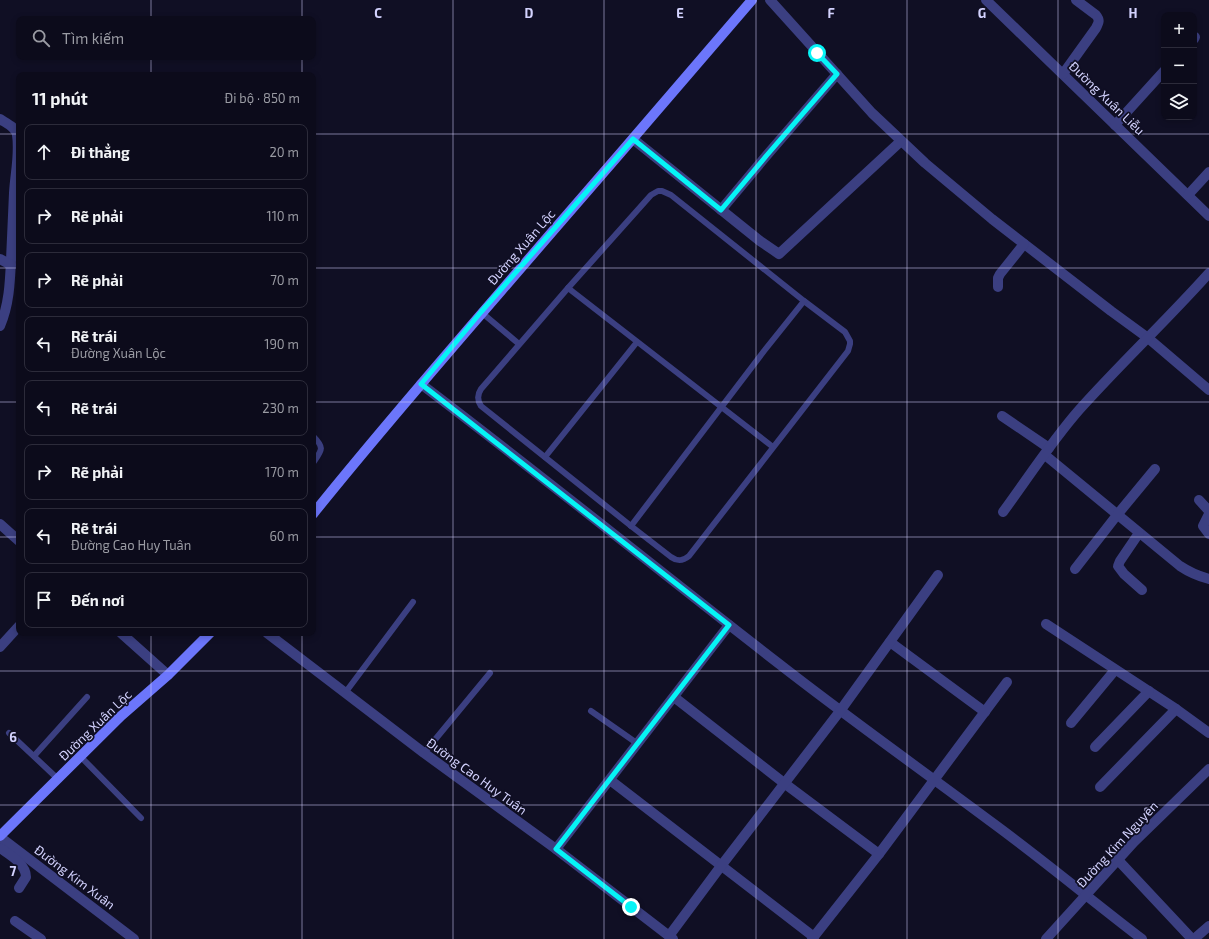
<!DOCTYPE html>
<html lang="vi">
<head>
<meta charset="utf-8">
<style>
	:root { --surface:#0c0b1b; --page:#1a1928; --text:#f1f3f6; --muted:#9a9ba3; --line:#2c2b3a }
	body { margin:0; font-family:"Exo 2",sans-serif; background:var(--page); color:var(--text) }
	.controls { position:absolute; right:12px; top:12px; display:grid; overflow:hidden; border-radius:8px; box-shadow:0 2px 6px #0003 }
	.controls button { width:36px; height:36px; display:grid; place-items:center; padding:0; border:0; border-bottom:1px solid var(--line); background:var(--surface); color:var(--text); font:20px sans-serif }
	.stop { position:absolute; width:12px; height:12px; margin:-9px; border:3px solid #06f4f6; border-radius:50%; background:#fff }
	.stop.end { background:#06f4f6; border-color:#fff; box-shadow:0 1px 4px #0008 }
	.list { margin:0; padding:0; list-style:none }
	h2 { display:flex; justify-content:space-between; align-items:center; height:52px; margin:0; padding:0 16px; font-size:17px }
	h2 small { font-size:13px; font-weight:400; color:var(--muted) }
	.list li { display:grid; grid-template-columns:26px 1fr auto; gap:12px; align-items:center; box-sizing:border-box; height:56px; margin:0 8px 8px; padding:0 8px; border:1px solid var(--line); border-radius:8px }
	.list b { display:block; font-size:15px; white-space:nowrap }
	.list p { margin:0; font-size:13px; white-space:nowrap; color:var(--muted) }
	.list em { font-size:13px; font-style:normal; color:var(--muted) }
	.icon { flex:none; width:22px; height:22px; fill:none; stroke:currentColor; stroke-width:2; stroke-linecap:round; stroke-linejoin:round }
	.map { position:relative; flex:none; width:1209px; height:939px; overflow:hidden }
	.search { position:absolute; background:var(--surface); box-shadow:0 2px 6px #0003; left:16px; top:16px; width:300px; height:44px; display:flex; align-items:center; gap:10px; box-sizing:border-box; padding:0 14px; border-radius:8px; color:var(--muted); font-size:15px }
	.panel { position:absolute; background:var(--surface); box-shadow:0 2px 6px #0003; left:16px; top:72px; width:300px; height:564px; border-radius:8px }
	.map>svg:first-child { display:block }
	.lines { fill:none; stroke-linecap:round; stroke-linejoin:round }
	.lane { stroke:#3b3f81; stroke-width:6 }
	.street { stroke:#3b3f81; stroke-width:10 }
	.secondary { stroke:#6c76fb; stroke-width:10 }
	.route { stroke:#06f4f6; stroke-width:5 }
	.grid { fill:none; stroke:#d3d2fe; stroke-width:1; stroke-opacity:0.55 }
	.labels { text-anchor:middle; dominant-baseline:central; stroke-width:3.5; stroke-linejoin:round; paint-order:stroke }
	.street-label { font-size:13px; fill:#d3d2fe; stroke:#100f24 }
	.grid-label { font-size:13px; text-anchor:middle; font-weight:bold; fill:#d3d2fe; stroke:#100f24; stroke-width:3.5; stroke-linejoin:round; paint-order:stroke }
</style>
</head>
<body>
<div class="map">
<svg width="1209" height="939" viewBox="0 0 1209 939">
	<rect width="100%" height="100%" fill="#100f24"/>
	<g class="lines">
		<!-- lane -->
		<g class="lane">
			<path d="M658,191H662L671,195L804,301L845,332L850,341V344L848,351L689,556C683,561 678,562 671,557L631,526L481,406C477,400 477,395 481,389L568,288L651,195Z"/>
			<path d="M568,288L773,447"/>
			<path d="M481,312L519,344"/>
			<path d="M313,436C325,448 322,450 313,463"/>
			<path d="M545,457L637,342"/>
			<path d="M631,526L764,351L804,301"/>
			<path d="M345,693L413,602"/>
			<path d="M591,711L638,744"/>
			<path d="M9,733L58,779"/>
			<path d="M424,753L490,673"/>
			<path d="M34,756L87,697"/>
			<path d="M80,756L141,818"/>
		</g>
		<!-- street -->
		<g class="street">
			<path d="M770,0L872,113L925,163L992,219L1111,311L1148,338L1209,390"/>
			<path d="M986,0L1209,216"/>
			<path d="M1194,39L1195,37"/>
			<path d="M1063,74L1096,28C1099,22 1100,20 1096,15L1076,0"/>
			<path d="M0,119C6,123 16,127 17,135C20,154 15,174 14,193C13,215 12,238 11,260C10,283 9,305 0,326"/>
			<path d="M1115,125L1164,71"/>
			<path d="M633,139L760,241L779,254L901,141"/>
			<path d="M1188,195L1209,172"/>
			<path d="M721,210L767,155L837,74"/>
			<path d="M0,259L11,265"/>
			<path d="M998,287V278L1000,274L1024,244"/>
			<path d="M421,384C541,475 658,570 778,663C847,717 919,768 990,821C1042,859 1091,900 1142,939"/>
			<path d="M1002,416L1049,448"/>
			<path d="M1045,455L1180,566C1189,572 1198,576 1209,579"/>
			<path d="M1199,500L1209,511V514L1203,526L1209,534"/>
			<path d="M1003,512C1028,478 1051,442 1079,410C1121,363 1167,320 1209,273"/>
			<path d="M0,524L19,541"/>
			<path d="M1139,533L1120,561L1118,566L1124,574L1142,590"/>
			<path d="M1075,569L1117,515L1155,469"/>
			<path d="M1046,624L1176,709L1209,733"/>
			<path d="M121,633L168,675"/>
			<path d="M267,633L424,753L556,849L673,939"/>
			<path d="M890,642L985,712"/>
			<path d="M0,647L19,626"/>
			<path d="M674,697L784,783L879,854"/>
			<path d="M1071,723L1115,670"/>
			<path d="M1095,747L1149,691"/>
			<path d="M610,780L814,937"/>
			<path d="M1100,787L1176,709"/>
			<path d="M0,837L134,939"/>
			<path d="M0,848C10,855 26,864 26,877L19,888"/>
			<path d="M556,849L729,625"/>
			<path d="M1118,860L1192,939"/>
			<path d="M15,921L41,939"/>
			<path d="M669,936L721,866L840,711L938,575"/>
			<path d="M812,939L879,854L1007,682"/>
			<path d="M1046,939L1134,842L1209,769"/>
			<path d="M1194,939L1209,926"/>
		</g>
		<!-- secondary -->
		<g class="secondary">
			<path d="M313,514C390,418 472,325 552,232C619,155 686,77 752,0"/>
			<path d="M0,836L121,716L168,675L210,633"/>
		</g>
	</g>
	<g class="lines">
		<!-- route -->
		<path class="route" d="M631,907L556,849L729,625L421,384L481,312L633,139L721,210L767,155L837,74L817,53"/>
	</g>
	<!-- grid -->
	<path class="grid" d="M151,0V19M302,0V19M453,0V939M604,0V939M756,0V939M907,0V939M1058,0V939M151,57V75M302,57V75M0,134H19M313,134H1209M0,268H19M313,268H1209M0,402H19M313,402H1209M0,537H19M313,537H1209M151,633V939M302,633V939M0,671H1209M0,805H1209"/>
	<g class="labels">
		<!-- street labels -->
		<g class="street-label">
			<text transform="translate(1107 98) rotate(44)">Đường Xuân Liễu</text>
			<text transform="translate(521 247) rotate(-49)">Đường Xuân Lộc</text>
			<text transform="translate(95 725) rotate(-44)">Đường Xuân Lộc</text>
			<text transform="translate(477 776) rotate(36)">Đường Cao Huy Tuân</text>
			<text transform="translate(1117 844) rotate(-47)">Đường Kim Nguyên</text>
			<text transform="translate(75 877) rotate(37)">Đường Kim Xuân</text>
		</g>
	</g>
	<g class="grid-label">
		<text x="378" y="18">C</text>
		<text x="529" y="18">D</text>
		<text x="680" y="18">E</text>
		<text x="831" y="18">F</text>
		<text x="982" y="18">G</text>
		<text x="1133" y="18">H</text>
		<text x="13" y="742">6</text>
		<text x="13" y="876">7</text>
	</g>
</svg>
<div class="controls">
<button>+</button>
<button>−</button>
<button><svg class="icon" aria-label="layers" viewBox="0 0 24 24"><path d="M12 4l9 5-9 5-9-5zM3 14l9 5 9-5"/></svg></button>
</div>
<div class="stop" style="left:817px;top:53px"></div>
<div class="stop end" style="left:631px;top:907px"></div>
<div class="search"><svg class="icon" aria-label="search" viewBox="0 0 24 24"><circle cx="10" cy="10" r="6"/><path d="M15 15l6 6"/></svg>Tìm kiếm</div>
<section class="panel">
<h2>11 phút<small>Đi bộ · 850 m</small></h2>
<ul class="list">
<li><svg class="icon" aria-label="ahead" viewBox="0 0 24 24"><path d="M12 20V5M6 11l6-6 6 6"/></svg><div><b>Đi thẳng</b></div><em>20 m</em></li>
<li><svg class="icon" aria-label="right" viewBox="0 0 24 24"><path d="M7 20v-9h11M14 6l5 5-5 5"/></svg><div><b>Rẽ phải</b></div><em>110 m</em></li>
<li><svg class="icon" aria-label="right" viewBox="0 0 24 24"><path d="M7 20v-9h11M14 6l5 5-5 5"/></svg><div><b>Rẽ phải</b></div><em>70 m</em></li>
<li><svg class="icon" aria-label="left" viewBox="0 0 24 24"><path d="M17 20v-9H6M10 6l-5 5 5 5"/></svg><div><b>Rẽ trái</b><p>Đường Xuân Lộc</p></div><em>190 m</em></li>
<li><svg class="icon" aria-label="left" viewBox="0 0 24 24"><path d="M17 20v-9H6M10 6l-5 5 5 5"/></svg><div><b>Rẽ trái</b></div><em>230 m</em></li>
<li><svg class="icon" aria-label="right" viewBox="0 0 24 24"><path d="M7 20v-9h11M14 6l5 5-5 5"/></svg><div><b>Rẽ phải</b></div><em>170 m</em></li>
<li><svg class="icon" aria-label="left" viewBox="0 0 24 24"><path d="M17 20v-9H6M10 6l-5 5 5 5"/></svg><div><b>Rẽ trái</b><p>Đường Cao Huy Tuân</p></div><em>60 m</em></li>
<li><svg class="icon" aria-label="arrive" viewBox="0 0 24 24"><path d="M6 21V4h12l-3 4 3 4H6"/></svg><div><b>Đến nơi</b></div></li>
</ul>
</section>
</div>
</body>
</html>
